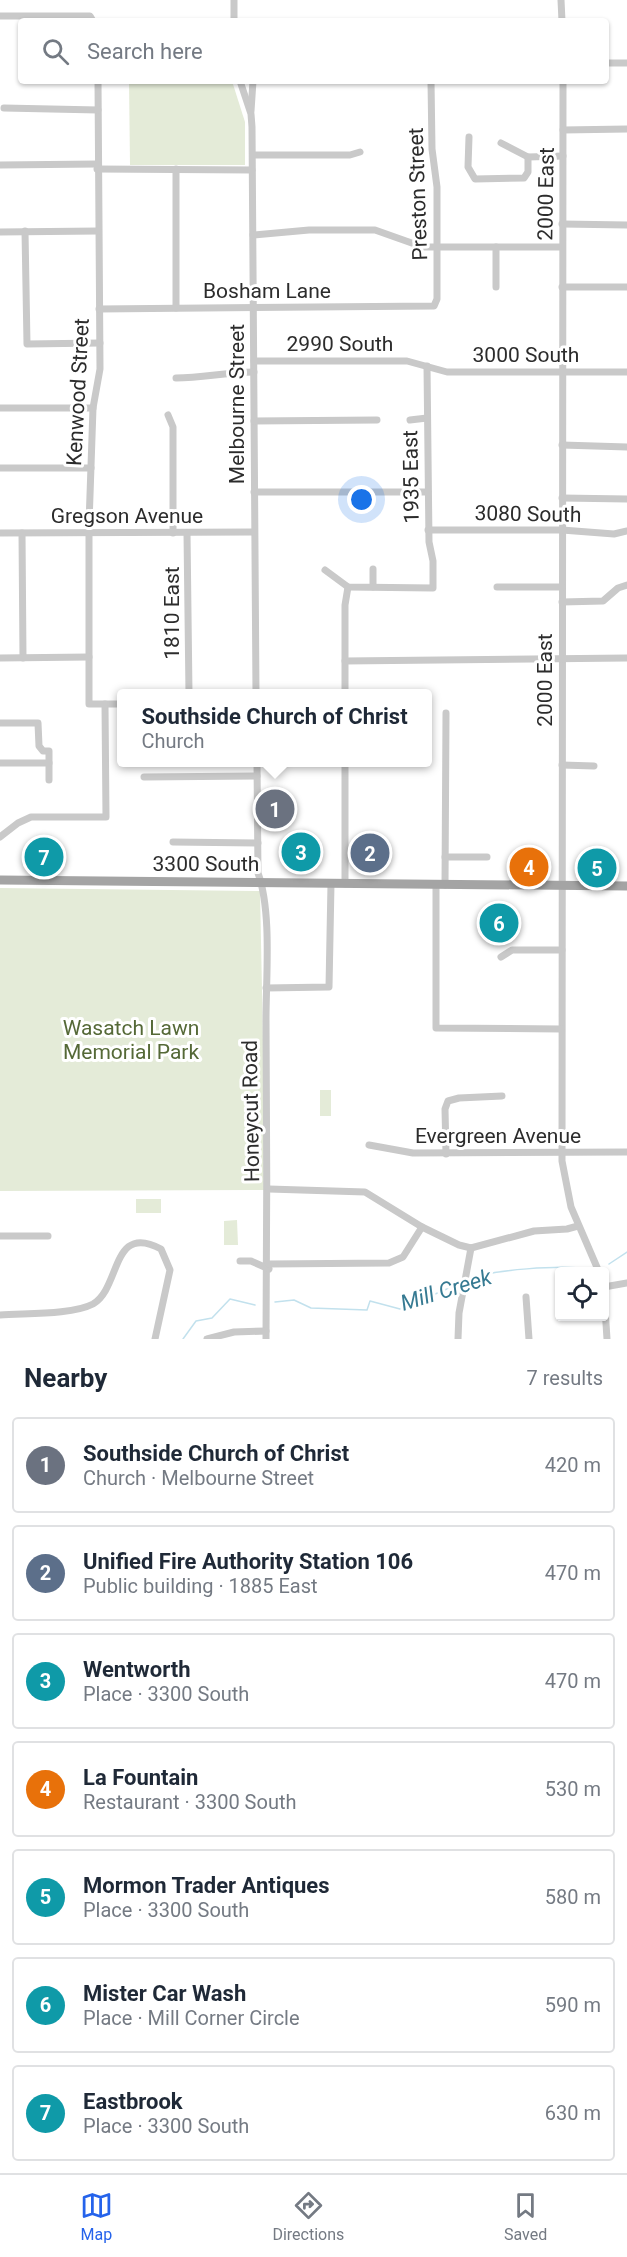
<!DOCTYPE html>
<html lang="en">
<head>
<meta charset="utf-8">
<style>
	:root { --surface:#fff; --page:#f6f6f7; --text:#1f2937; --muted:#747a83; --line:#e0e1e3; --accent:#2563eb }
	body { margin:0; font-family:Roboto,sans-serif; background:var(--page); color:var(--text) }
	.controls { position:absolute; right:18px; bottom:18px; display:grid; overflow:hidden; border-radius:6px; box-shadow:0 2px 4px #0004 }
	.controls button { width:54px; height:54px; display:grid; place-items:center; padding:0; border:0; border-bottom:2px solid var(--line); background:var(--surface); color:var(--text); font:30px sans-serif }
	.you { position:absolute; left:362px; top:500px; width:21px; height:21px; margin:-15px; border:4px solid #fff; border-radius:50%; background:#1a73e8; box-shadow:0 0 0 9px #1a73e833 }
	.badge { display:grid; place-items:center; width:39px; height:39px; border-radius:50%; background:var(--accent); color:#fff; font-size:20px; font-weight:700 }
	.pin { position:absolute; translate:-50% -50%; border:3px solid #fff; box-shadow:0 2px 6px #0006 }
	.popup { position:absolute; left:117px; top:689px; width:315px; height:78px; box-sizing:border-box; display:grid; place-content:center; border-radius:6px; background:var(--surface); filter:drop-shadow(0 2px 4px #0005); font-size:20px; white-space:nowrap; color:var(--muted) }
	.popup b { font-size:22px; color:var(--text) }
	.popup::after { content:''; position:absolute; left:50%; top:100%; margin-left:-12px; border:12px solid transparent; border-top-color:var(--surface) }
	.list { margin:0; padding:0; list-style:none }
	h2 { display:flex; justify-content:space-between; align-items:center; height:78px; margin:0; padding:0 24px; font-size:26px }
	h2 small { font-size:20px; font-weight:400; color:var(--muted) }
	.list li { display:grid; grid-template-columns:39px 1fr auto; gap:18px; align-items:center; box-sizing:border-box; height:96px; margin:0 12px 12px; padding:0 12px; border:2px solid var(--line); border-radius:6px }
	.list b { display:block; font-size:22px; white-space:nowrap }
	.list p { margin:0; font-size:20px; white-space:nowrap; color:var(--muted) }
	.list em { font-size:20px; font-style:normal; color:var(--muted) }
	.icon { flex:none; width:33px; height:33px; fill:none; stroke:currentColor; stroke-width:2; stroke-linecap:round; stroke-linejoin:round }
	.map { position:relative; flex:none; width:627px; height:1339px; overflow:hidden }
	.search { position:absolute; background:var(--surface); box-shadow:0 2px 4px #0004; left:18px; right:18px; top:18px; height:66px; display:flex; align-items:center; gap:15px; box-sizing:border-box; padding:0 21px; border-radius:6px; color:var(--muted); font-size:22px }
	.sheet { height:834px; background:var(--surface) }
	nav { display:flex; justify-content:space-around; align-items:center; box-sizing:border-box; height:84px; border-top:2px solid var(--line); background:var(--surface); font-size:16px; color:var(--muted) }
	nav a { display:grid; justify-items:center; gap:3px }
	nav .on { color:var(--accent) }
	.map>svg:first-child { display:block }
	.green { fill:#e4ebd8 }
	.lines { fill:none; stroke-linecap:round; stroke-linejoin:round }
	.stream { stroke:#c2e1ed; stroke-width:1.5 }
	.minor { stroke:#c9c9c9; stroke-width:7 }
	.major { stroke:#a4a4a4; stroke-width:9 }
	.labels { text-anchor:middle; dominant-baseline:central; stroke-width:6; stroke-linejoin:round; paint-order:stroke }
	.street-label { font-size:21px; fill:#2c2c2c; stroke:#fff }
	.park-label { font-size:21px; fill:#556937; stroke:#fff }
	.water-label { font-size:22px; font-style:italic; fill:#367a92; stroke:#fff }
</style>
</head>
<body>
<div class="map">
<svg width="627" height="1339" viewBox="0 0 627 1339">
	<rect width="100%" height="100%" fill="#fff"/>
	<!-- green -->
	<g class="green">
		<path d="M129,81H232L245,122V165H130Z"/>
		<path d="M0,888L260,891L266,1190L0,1191Z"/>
		<rect x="320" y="1090" width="11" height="26"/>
		<rect x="136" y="1199" width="25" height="14"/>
		<path d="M237,1220L238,1245H224V1221Z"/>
	</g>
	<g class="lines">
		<!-- stream -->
		<g class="stream">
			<path d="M609,1264L627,1252"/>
			<path d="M468,1280C490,1269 563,1265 588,1269"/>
			<path d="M275,1302L294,1300L311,1308L367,1310L370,1301L400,1309L461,1283"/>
			<path d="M183,1339L196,1321L212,1318L230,1299L255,1305"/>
		</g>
		<!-- minor -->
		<g class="minor">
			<path d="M234,0V21"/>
			<path d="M561,0L562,21"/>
			<path d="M0,16H90L93,21"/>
			<path d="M606,63H627"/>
			<path d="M98,81L100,369L93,408L89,524V704H122"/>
			<path d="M240,81L251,114L252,127L256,694"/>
			<path d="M563,81L562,1161L571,1207L599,1272"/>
			<path d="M4,108L98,110"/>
			<path d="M251,111L253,81"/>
			<path d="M563,130L627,129"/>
			<path d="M469,137L468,167L475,179L524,178L528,172V157"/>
			<path d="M501,143L528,157L563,156"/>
			<path d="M253,155H350L360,152"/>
			<path d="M0,165L97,164"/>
			<path d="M97,169L252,170"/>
			<path d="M176,169V308"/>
			<path d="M562,224L627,225"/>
			<path d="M25,231L27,344L100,343"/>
			<path d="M0,232L98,231"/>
			<path d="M253,235L309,230H375L423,247H562"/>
			<path d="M496,287V247"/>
			<path d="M562,287H627"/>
			<path d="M99,309L434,306L437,299V187L432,149L431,81"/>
			<path d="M254,361H407L447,372H627"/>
			<path d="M176,378C203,378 227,372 254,372"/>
			<path d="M0,408H93"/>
			<path d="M168,415L173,427V533"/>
			<path d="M410,420L427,418"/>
			<path d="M254,421L377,420"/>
			<path d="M562,445L627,447"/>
			<path d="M0,468H91"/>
			<path d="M254,492H428"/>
			<path d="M562,498L627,499"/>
			<path d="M428,530H562L614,534L627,531"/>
			<path d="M0,533L254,532"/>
			<path d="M22,533L23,658"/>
			<path d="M187,533L189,694"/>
			<path d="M373,569V587"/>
			<path d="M325,570L348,587L433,588V561L429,542L427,366"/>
			<path d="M497,587H562"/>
			<path d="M562,602L603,601L618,588L627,585"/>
			<path d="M0,658L89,657"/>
			<path d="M345,661L627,658"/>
			<path d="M345,694V605L348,587"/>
			<path d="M0,723H38L39,746L43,751H49V780"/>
			<path d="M257,762L258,873C272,912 266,977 266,1019C267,1126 267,1232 266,1339"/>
			<path d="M0,763H49"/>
			<path d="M562,765L594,766"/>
			<path d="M144,777L257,776"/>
			<path d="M0,837L18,823L31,817H106L105,704"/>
			<path d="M173,842L258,843"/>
			<path d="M445,857H487"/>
			<path d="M345,884V762"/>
			<path d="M436,885V1028L561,1029"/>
			<path d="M445,885L446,713"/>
			<path d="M501,957L512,950H562"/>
			<path d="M266,988L329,987L331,884"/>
			<path d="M369,1145L413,1153L627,1152"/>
			<path d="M446,1154L445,1109L448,1101L459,1098L502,1096"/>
			<path d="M269,1189L365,1192L422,1227L459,1245L471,1248L534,1231L567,1229L578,1226"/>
			<path d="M0,1236H48"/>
			<path d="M240,1261H251L269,1269"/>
			<path d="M269,1264L389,1263L403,1257L422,1227"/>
			<path d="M604,1287L627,1283"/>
			<path d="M604,1292L607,1339"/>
			<path d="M526,1297L529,1339"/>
			<path d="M0,1315C25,1313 72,1315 93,1304C121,1288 111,1222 161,1249L170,1270L155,1339"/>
			<path d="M207,1339L234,1332L266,1331"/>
			<path d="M458,1339L459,1313L471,1248"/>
		</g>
		<!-- major -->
		<path class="major" d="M0,880L627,886"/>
	</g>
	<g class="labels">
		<!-- street labels -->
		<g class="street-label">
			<text transform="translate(418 194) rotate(-92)">Preston Street</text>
			<text transform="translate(546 194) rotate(-89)">2000 East</text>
			<text x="267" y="291">Bosham Lane</text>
			<text x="340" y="344">2990 South</text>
			<text x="526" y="355">3000 South</text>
			<text transform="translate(78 392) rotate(-87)">Kenwood Street</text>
			<text transform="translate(237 404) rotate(-90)">Melbourne Street</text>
			<text transform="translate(411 477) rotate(-91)">1935 East</text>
			<text transform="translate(528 514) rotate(1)">3080 South</text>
			<text x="127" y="516">Gregson Avenue</text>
			<text transform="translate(172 613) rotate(-90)">1810 East</text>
			<text transform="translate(545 680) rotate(-90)">2000 East</text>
			<text x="206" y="864">3300 South</text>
			<text transform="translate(251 1111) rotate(-91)">Honeycut Road</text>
			<text x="498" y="1136">Evergreen Avenue</text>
		</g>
		<!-- park labels -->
		<g class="park-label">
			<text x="131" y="1028">Wasatch Lawn<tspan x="131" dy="24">Memorial Park</tspan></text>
		</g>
		<!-- water labels -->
		<g class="water-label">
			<text transform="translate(446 1290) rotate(-17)">Mill Creek</text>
		</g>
	</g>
</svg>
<div class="controls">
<button><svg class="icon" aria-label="locate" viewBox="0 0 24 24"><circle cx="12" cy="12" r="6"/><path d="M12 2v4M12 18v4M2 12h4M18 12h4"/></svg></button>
</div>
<div class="you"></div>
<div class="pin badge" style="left:275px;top:809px;background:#6b7280">1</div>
<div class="popup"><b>Southside Church of Christ</b>Church</div>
<div class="pin badge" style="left:370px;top:853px;background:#5c6f8a">2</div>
<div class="pin badge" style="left:301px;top:852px;background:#0f9aa8">3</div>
<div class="pin badge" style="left:529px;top:867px;background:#e8710a">4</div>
<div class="pin badge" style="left:597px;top:868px;background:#0f9aa8">5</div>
<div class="pin badge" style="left:499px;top:923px;background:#0f9aa8">6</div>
<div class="pin badge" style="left:44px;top:857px;background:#0f9aa8">7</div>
<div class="search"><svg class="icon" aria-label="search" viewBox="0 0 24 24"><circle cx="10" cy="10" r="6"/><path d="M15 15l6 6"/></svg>Search here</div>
</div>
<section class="sheet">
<h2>Nearby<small>7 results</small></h2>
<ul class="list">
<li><span class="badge" style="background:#6b7280">1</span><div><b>Southside Church of Christ</b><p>Church · Melbourne Street</p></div><em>420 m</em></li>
<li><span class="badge" style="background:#5c6f8a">2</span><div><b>Unified Fire Authority Station 106</b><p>Public building · 1885 East</p></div><em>470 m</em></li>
<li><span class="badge" style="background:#0f9aa8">3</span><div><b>Wentworth</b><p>Place · 3300 South</p></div><em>470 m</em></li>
<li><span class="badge" style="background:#e8710a">4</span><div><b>La Fountain</b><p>Restaurant · 3300 South</p></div><em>530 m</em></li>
<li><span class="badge" style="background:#0f9aa8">5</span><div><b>Mormon Trader Antiques</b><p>Place · 3300 South</p></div><em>580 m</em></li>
<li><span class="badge" style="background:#0f9aa8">6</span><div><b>Mister Car Wash</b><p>Place · Mill Corner Circle</p></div><em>590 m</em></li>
<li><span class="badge" style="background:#0f9aa8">7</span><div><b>Eastbrook</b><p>Place · 3300 South</p></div><em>630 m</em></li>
</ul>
</section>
<nav>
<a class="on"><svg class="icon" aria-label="map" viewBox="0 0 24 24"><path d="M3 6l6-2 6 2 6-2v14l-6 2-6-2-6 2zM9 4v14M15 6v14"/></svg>Map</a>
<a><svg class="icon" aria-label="directions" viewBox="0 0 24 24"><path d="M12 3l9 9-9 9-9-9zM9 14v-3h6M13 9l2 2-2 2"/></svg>Directions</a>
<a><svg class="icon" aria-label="saved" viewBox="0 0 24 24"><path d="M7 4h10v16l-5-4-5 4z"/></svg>Saved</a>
</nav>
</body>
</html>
